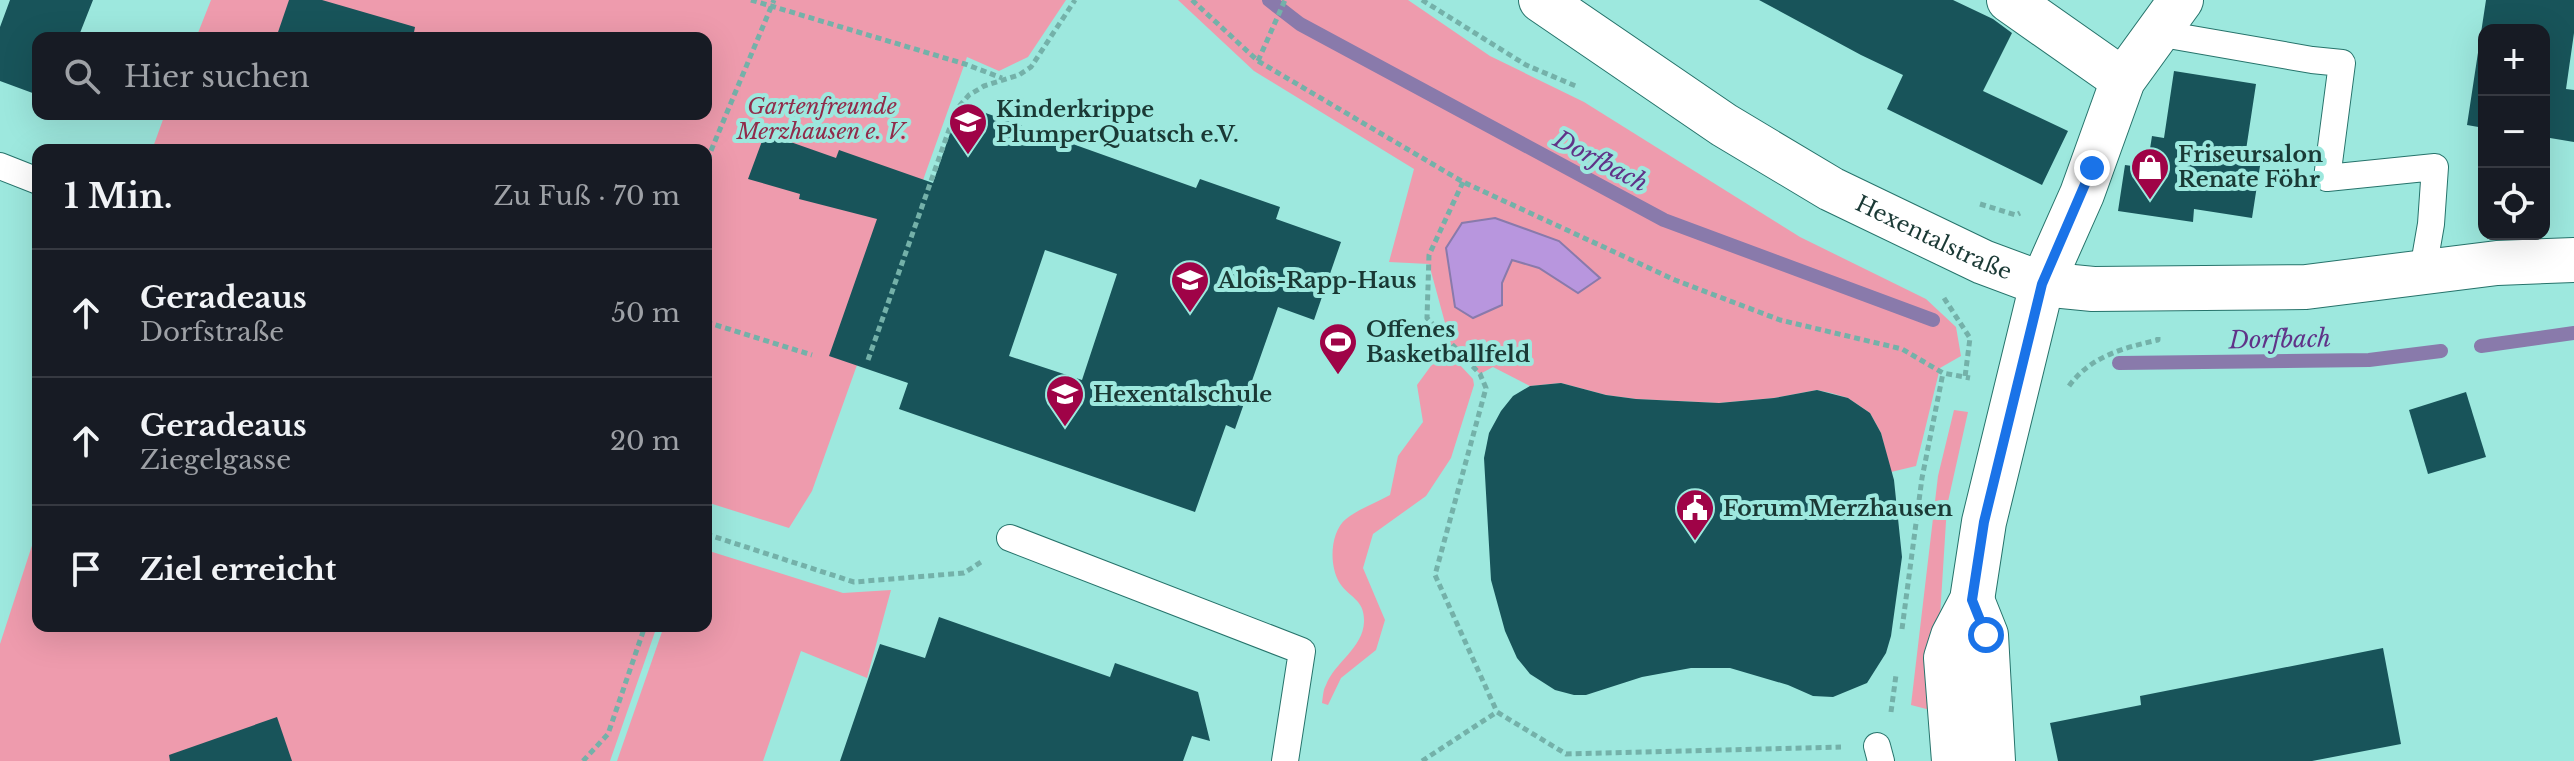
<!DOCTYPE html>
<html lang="de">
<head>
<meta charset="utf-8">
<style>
	:root { --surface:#171b24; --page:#242831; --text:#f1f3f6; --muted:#9ea1a6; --line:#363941 }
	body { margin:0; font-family:"Libre Baskerville",serif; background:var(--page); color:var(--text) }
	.controls { position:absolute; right:24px; top:24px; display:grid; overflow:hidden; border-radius:16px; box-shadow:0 8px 32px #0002 }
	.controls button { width:72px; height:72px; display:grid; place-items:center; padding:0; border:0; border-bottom:2px solid var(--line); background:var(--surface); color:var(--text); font:40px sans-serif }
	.stop { position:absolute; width:24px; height:24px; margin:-18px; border:6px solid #1a73e8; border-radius:50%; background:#fff }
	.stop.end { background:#1a73e8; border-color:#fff; box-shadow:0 2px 8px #0008 }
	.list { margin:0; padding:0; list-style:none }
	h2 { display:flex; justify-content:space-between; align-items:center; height:104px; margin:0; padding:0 32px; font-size:34px }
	h2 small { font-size:26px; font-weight:400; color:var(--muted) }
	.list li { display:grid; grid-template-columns:52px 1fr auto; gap:24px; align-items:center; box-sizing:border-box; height:128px; padding:0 32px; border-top:2px solid var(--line) }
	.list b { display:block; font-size:30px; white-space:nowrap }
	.list p { margin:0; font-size:26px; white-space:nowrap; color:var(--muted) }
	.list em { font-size:26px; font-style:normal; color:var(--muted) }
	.icon { flex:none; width:44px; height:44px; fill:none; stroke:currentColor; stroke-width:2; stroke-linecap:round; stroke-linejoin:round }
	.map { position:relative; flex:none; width:2574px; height:761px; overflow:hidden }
	.search { position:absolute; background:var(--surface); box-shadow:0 8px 32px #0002; left:32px; top:32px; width:680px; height:88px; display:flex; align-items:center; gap:20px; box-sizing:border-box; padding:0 28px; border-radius:16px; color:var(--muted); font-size:30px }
	.panel { position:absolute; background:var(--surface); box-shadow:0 8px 32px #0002; left:32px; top:144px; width:680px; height:488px; border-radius:16px }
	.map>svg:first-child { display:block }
	.green { fill:#ee9bad }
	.water { fill:#b896de; stroke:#897aab; stroke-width:2 }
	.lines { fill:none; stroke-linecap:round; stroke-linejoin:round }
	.stream { stroke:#897aab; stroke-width:14 }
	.building { fill:#18545a; fill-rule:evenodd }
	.service-casing { stroke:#26736b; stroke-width:28 }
	.minor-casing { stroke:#26736b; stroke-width:46 }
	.secondary-casing { stroke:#26736b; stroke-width:46 }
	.path { stroke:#74b1a9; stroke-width:5; stroke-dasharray:6 4; stroke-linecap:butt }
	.service { stroke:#fff; stroke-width:26 }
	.minor { stroke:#fff; stroke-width:44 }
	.secondary { stroke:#fff; stroke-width:44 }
	.route { stroke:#1a73e8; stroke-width:10 }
	.labels { text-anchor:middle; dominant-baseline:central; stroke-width:8; stroke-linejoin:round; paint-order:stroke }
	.park-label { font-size:22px; font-style:italic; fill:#912b4a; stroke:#9de8de }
	.poi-label { font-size:22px; font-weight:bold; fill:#1a3935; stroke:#9de8de; text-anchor:start }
	.street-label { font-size:22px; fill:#1a3935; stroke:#9de8de }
	.water-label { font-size:24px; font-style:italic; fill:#603388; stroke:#9de8de }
</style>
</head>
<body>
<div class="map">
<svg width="2574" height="761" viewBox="0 0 2574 761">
	<rect width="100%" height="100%" fill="#9de8de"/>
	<!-- green -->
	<g class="green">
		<path d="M211,0H1066L1028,57L999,71L967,57L812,491L789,528L706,502V150H152L165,114H706V38H196Z"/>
		<path d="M1178,0H1408L1490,56L1584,102L1800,237L1926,299L1956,327L1961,356L1940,368L1916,466L1891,472L1881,433L1870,413L1848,398L1831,393L1817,390L1774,398L1719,403L1636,399L1606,395L1561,383L1530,386L1493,367L1480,374L1451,345L1429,264L1389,262L1414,169L1254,71Z"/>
		<path d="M1444,348L1473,379L1474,385L1451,458L1426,496L1373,534L1363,568L1385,620L1376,650L1341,678L1328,705L1322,703C1323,697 1323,690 1326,685C1335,662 1363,648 1364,622C1365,599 1349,598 1339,582C1329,565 1330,532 1346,519C1358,509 1376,503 1390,495L1398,456L1423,422L1417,385Z"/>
		<path d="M1954,410L1968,412L1947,506L1934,711L1911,705L1938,476Z"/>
		<path d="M38,527V626H657L610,761H0V644Z"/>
		<path d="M706,550L843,593L891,590L867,678L801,651L763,761H617L664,626H706Z"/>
	</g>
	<!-- water -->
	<path class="water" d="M1495,218L1559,241L1600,278L1578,293L1539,268L1512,260L1502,283V305L1473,318L1455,307L1446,248L1462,223Z"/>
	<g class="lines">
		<!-- stream -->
		<g class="stream">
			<path d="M1269,0L1300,24L1664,220L1933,320"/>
			<path d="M2481,346L2574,333"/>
			<path d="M2119,363L2369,360L2441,351"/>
		</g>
	</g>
	<!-- building -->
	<g class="building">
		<path d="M10,0H93L78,38H38V95L0,81V27Z"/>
		<path d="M289,0H322L415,27L413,38H276Z"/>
		<path d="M1759,0H1953L1993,19L2012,33L1983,91L2068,131L2042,185L1887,109L1903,75L1861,55Z"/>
		<path d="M2486,0H2574V33L2566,89L2574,90V142L2544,137V30H2484V128L2467,125Z"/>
		<path d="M2174,71L2256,84L2246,150L2262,153L2252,218L2194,209L2193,222L2118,211L2125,165L2147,168L2152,136L2164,138Z"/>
		<path d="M980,111L1196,188L1200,179L1280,207L1276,219L1341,242L1314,320L1278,307L1235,429L1226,425L1195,512L899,409L908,383L829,356L877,219L799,199L800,194L748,179L765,133L836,158L839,150L933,183L956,116L976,122ZM1045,250L1117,274L1082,380L1009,356Z"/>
		<path d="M1561,383L1606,395L1636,399L1719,403L1774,398L1817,390L1848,398L1870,413L1881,433L1894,480L1902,557L1891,636L1886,653L1867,683L1833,697L1813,696L1788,685L1730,668H1691L1642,677L1586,695H1574L1555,690L1530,674L1517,658L1505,631L1491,580L1484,458L1489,433L1501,411L1513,396L1530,386Z"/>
		<path d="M2466,392L2486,457L2428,474L2409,410Z"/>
		<path d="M939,617L1110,677L1115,663L1198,692L1210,741L1192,736L1183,761H840L880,644L925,658Z"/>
		<path d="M2383,648L2401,744L2312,761H2058L2050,723L2141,705L2140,696Z"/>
		<path d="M277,717L292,761H170L169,755Z"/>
	</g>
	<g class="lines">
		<!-- service casing -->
		<g class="service-casing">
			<g id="service">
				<path d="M2157,33L2312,60L2342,63L2327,178L2435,167L2431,224L2423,270"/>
				<path d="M0,166L38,181"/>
				<path d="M1010,538L1302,651L1285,761"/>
				<path d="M1877,746L1881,761"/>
			</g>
		</g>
		<!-- minor casing -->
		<g class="minor-casing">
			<g id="minor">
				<path d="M2009,0L2123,80"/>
				<path d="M1972,600L1986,635L1993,761"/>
				<path d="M1954,761L1946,658L1953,636L1972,600L1984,522L2042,284L2082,194L2123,80L2181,0"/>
			</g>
		</g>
		<!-- secondary casing -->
		<g class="secondary-casing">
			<g id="secondary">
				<path id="s1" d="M1541,0L1724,125L1831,189L1983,262L2042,284L2093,289L2306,287L2497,263L2574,260"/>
			</g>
		</g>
		<!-- path -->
		<g class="path">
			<path d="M751,0L965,64L1002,78"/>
			<path d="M1192,0L1258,61L1463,182L1675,280L1780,320L1902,349L1943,373L1970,378"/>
			<path d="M1422,0L1526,65L1578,87"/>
			<path d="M1258,61L1285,0"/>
			<path d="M706,170L710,153L774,0"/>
			<path d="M1463,182L1429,255L1427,318L1480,374L1486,388L1435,575L1497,712"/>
			<path d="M1980,204L2016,215L2020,213"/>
			<path d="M1944,298L1970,338L1965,377"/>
			<path d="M706,322L812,355"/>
			<path d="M868,360L956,110L969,95L984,86L1019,75L1031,67L1075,0"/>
			<path d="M2069,386C2091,356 2123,348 2158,340V337"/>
			<path d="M706,534L854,582L964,573L981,562"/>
			<path d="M1902,629L1922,478L1943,373"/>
			<path d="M1891,712L1896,675"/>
			<path d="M583,761L608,734L645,626"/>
			<path d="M1422,761L1497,712L1566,754L1841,747"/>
		</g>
		<!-- service -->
		<use href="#service" class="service"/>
		<!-- minor -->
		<use href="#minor" class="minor"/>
		<!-- secondary -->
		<use href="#secondary" class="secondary"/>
	</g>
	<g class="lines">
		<!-- route -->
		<path class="route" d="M1986,635L1972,600L1984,522L2042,284L2092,168"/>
	</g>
	<!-- icons -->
	<defs>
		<g id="school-pin" transform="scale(2)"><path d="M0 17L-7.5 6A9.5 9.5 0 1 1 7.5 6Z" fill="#9f0347" stroke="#9de8de"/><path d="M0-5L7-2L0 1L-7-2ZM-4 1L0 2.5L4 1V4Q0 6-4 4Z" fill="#fff"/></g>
		<g id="shop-pin" transform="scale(2)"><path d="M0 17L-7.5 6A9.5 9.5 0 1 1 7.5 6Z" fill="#9f0347" stroke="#9de8de"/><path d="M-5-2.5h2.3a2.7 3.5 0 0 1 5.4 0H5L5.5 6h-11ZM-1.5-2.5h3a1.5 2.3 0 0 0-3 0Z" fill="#fff"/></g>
		<g id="stadium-pin" transform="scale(2)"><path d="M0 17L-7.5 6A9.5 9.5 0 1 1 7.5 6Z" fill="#9f0347" stroke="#9de8de"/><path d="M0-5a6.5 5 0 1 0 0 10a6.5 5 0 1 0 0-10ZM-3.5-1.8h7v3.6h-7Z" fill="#fff"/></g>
		<g id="civic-pin" transform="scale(2)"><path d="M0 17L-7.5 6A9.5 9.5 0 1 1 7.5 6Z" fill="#9f0347" stroke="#9de8de"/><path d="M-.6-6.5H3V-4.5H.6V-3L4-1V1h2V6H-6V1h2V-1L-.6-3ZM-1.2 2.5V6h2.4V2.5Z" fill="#fff"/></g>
	</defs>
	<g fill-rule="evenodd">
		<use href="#school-pin" x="968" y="122"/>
		<use href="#shop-pin" x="2150" y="167"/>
		<use href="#school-pin" x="1190" y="280"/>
		<use href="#stadium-pin" x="1338" y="342"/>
		<use href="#school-pin" x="1065" y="394"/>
		<use href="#civic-pin" x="1695" y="508"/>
	</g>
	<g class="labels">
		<!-- park labels -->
		<g class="park-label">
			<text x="822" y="106">Gartenfreunde<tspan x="822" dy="25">Merzhausen e. V.</tspan></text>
		</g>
		<!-- poi labels -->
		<g class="poi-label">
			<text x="996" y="109">Kinderkrippe<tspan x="996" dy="25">PlumperQuatsch e.V.</tspan></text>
			<text x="2178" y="154">Friseursalon<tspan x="2178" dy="25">Renate Föhr</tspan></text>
			<text x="1218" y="280">Alois-Rapp-Haus</text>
			<text x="1366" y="329">Offenes<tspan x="1366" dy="25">Basketballfeld</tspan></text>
			<text x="1093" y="394">Hexentalschule</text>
			<text x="1723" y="508">Forum Merzhausen</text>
		</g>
		<!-- street labels -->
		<g class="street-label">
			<text stroke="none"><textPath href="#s1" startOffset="460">Hexentalstraße</textPath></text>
		</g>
		<!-- water labels -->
		<g class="water-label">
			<text transform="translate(1601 161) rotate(28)">Dorfbach</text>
			<text transform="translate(2280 339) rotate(-1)">Dorfbach</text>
		</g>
	</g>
</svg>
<div class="controls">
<button>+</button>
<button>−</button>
<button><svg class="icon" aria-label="locate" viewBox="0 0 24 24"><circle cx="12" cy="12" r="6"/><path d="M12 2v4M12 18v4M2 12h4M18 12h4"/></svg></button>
</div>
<div class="stop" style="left:1986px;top:635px"></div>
<div class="stop end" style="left:2092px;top:168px"></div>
<div class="search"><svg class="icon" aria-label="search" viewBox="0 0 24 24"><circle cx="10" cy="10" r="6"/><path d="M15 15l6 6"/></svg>Hier suchen</div>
<section class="panel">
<h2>1 Min.<small>Zu Fuß · 70 m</small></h2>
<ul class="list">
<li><svg class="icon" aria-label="ahead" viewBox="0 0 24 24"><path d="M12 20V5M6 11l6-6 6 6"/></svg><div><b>Geradeaus</b><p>Dorfstraße</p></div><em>50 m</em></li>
<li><svg class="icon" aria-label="ahead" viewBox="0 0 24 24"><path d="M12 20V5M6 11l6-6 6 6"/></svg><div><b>Geradeaus</b><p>Ziegelgasse</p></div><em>20 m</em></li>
<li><svg class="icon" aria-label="arrive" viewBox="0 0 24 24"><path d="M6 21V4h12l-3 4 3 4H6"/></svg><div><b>Ziel erreicht</b></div></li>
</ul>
</section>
</div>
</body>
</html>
